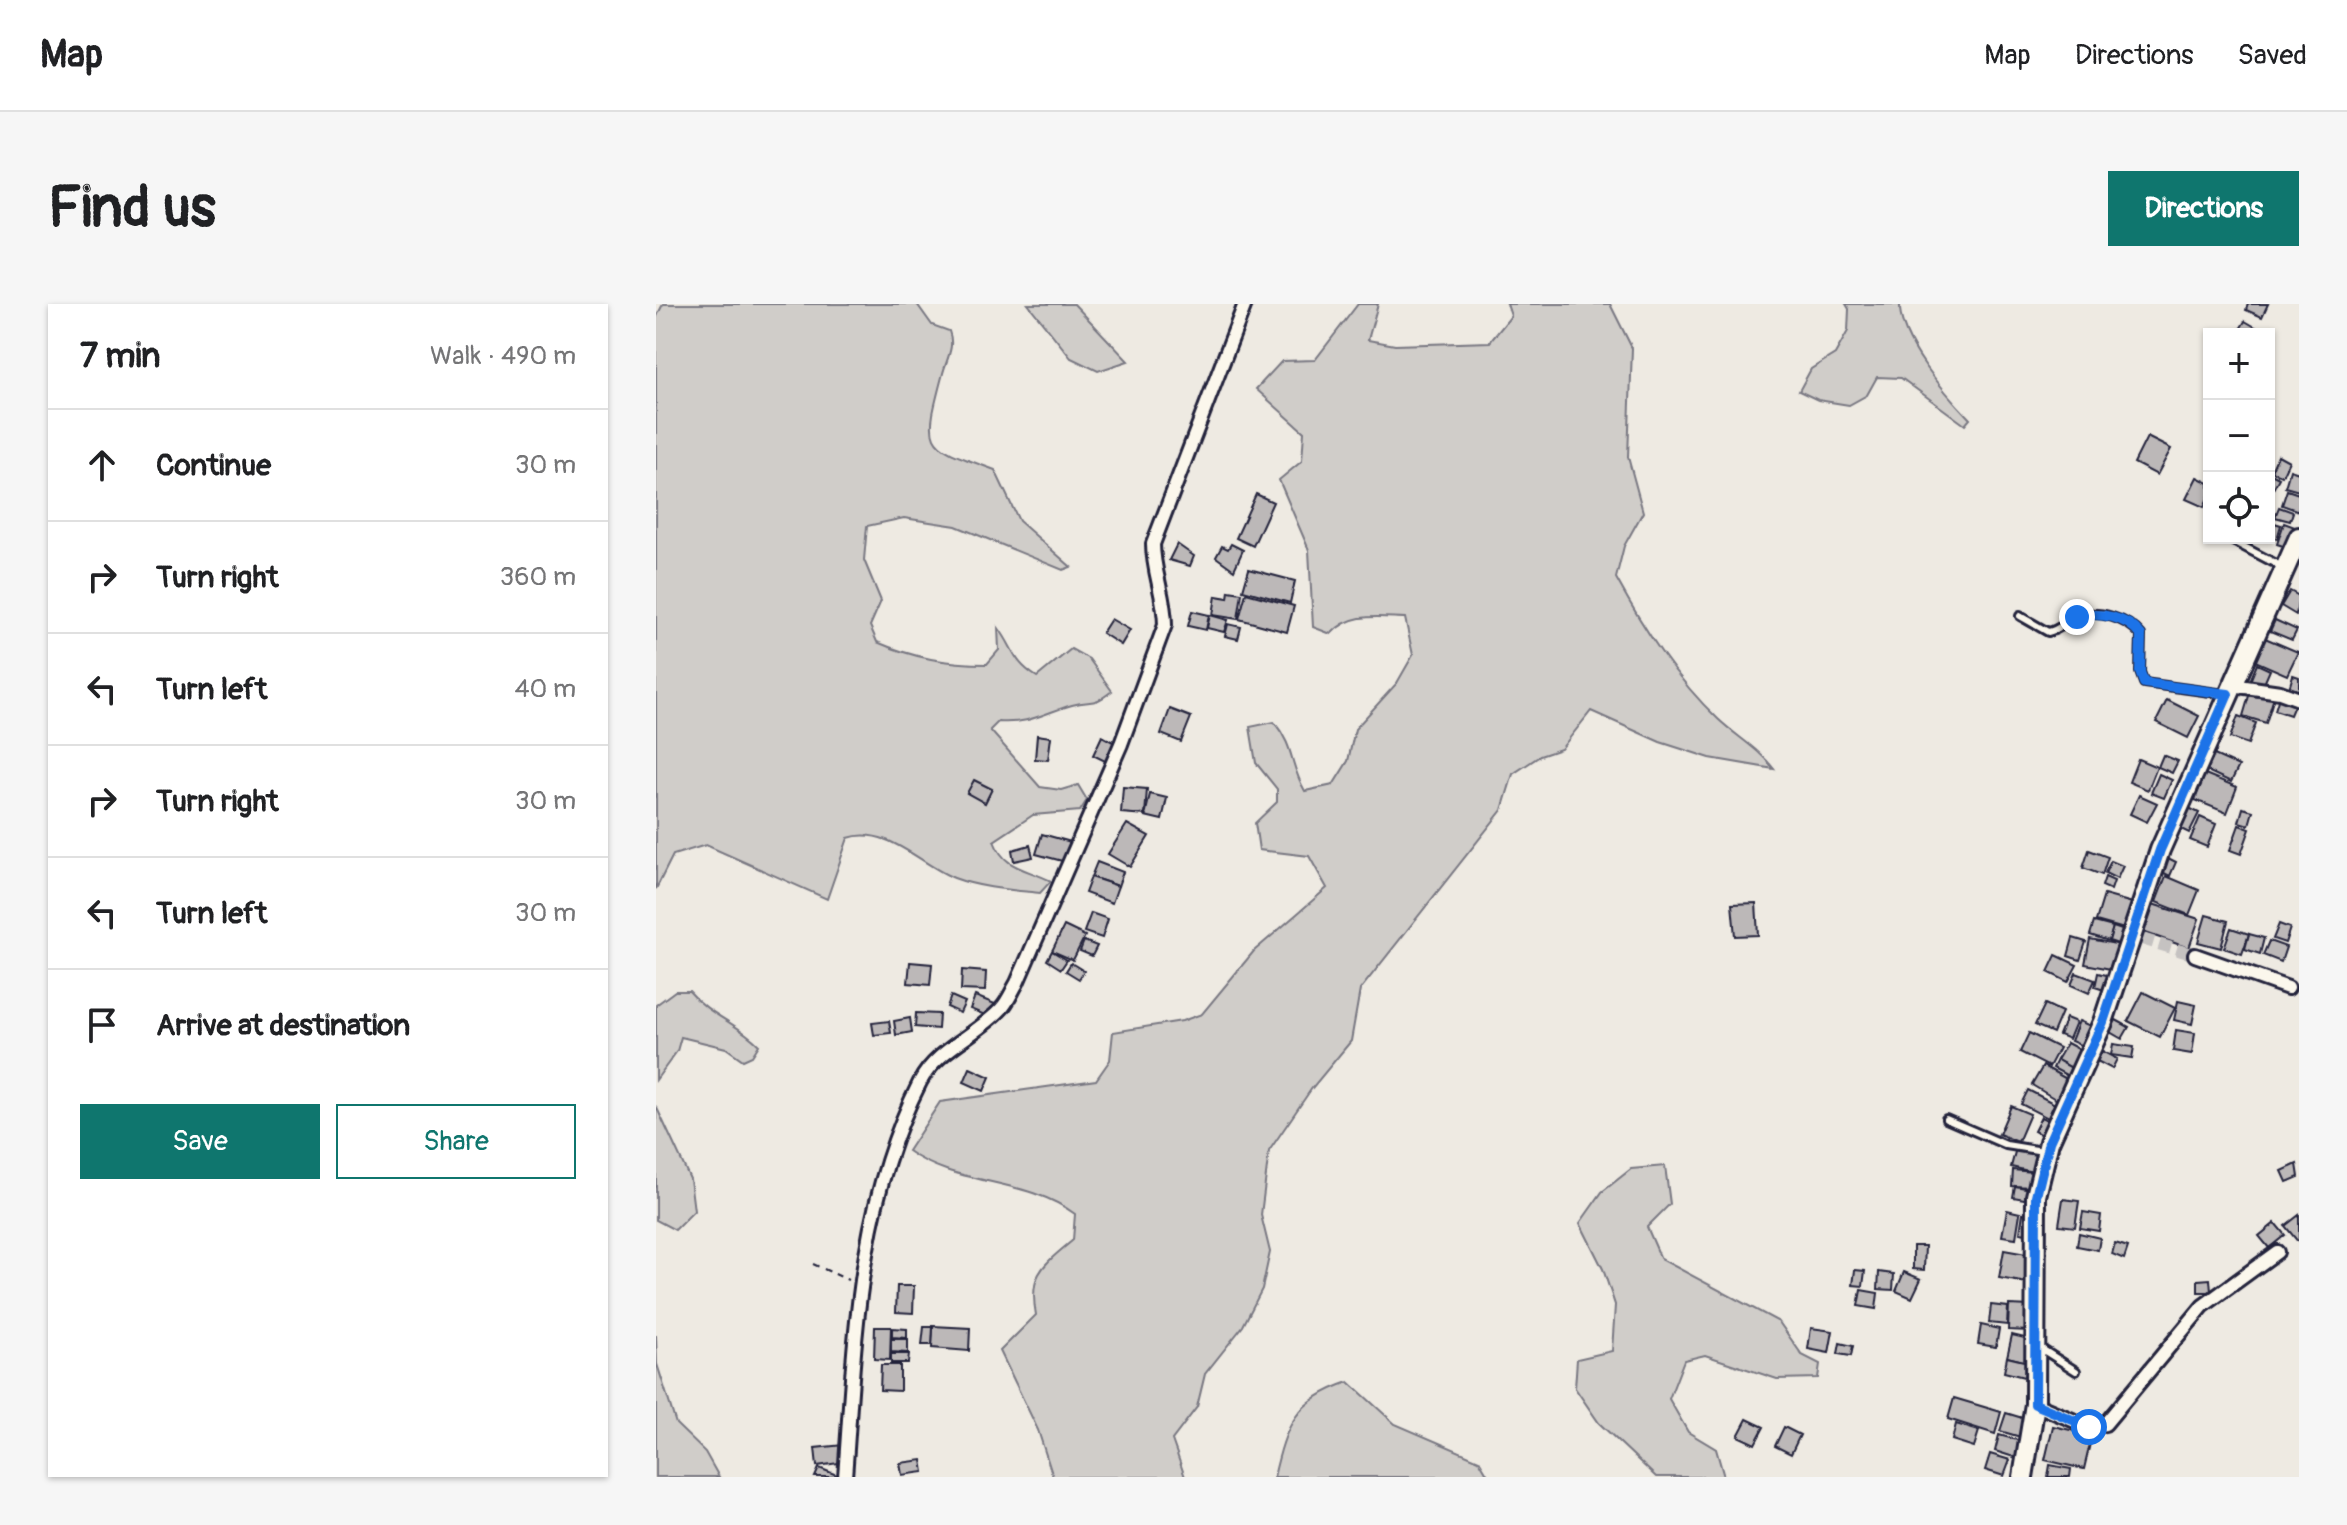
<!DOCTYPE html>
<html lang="en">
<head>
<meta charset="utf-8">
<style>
	:root { --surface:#fff; --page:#f6f6f6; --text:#202124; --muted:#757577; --line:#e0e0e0; --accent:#0f766e }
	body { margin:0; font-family:Pangolin,sans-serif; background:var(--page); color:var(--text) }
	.controls { position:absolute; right:24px; top:24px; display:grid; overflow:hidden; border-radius:0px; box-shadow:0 2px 6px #0004 }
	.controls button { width:72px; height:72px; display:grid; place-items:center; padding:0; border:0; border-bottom:2px solid var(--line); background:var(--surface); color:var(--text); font:40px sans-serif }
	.stop { position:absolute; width:24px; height:24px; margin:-18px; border:6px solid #1a73e8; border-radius:50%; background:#fff }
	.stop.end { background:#1a73e8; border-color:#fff; box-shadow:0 2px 8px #0008 }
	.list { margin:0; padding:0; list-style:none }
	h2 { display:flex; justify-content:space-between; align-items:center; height:104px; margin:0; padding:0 32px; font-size:34px }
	h2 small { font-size:26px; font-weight:400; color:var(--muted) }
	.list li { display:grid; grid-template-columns:52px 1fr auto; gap:24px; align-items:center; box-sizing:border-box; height:112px; padding:0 32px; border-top:2px solid var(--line) }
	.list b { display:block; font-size:30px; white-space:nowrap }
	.list em { font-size:26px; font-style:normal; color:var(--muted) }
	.actions { display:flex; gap:16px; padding:24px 32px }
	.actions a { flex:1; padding:18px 0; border:2px solid var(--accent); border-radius:0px; text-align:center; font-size:28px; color:var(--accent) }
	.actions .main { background:var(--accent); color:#fff }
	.icon { flex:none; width:44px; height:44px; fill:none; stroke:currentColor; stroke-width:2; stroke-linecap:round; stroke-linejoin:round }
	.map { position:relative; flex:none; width:1643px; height:1173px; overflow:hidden; border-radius:0px }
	header { display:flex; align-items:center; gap:48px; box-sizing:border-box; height:112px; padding:0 40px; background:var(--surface); border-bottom:2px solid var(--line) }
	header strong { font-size:38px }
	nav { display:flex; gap:44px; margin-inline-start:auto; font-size:28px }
	.intro { display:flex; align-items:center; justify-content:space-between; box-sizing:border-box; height:192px; padding:0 48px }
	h1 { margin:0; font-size:56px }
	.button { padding:20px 36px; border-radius:0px; background:var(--accent); color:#fff; font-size:28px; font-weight:700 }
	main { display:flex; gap:48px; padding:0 48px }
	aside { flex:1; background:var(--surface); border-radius:0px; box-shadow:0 2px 6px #0004 }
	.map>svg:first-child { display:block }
	.green { fill:#d0cdc9; stroke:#797882; stroke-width:2 }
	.building { fill:#bcb8b8; stroke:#22223b; stroke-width:2 }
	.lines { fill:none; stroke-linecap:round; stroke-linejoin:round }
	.street-tunnel { stroke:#c5c2c1; stroke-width:12; stroke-dasharray:12 6; stroke-linecap:butt }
	.lane-casing { stroke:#22223b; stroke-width:12 }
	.street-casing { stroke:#22223b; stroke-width:18 }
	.secondary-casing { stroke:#22223b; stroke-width:24 }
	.path { stroke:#22223b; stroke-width:2; stroke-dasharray:6 6; stroke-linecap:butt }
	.lane { stroke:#fbf7ec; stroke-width:6 }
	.street { stroke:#fbf7ec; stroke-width:12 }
	.secondary { stroke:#fbf7ec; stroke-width:18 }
	.route { stroke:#1a73e8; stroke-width:10 }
</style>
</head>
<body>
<header>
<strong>Map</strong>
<nav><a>Map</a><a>Directions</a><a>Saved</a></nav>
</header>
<div class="intro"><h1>Find us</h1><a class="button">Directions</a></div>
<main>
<aside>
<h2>7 min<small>Walk · 490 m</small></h2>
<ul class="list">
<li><svg class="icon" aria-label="ahead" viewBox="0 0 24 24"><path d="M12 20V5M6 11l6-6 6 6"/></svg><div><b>Continue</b></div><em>30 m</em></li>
<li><svg class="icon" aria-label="right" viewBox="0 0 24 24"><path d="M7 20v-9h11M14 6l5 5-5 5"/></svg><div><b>Turn right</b></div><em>360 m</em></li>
<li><svg class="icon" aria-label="left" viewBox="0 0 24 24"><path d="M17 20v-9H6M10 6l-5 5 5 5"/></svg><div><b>Turn left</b></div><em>40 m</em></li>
<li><svg class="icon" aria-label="right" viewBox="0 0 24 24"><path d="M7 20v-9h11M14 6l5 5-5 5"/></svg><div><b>Turn right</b></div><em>30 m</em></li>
<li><svg class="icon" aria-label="left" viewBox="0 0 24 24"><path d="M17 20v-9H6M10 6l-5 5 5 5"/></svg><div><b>Turn left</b></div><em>30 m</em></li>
<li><svg class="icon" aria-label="arrive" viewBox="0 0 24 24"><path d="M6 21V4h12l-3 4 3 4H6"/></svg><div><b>Arrive at destination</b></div></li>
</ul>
<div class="actions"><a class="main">Save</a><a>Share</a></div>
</aside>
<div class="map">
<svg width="1643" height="1173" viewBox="0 0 1643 1173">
	<rect width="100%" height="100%" fill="#eeeae2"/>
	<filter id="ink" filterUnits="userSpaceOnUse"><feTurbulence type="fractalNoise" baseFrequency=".0125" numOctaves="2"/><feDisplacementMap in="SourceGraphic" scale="16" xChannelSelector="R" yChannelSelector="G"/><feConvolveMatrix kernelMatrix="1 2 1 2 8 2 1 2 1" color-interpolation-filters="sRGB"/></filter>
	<g filter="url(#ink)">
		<!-- green -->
		<g class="green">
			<path d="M7,0H261L276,21L293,27C299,43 291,54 287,69C267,144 268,140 339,166L363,217L415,263L407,266L300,222L248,214L211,222L208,256L225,297L214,322L221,338C258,354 291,360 331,360L343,346L342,323C359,346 356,357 381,373L415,345L433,355L456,387C436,403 437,395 416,401C385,410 375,420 342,418L334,426L384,483L405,486L422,481L431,496L424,507L377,511L338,537C349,566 370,564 395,577L384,589C356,586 325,584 298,574C265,561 231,521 192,534L171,595L50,541L17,551L0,585V14Z"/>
			<path d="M372,0H418L472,57L442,67L415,54Z"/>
			<path d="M702,0H722L712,36L739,41L834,38L855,12L851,0H954L976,44L972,153L987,208L968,242L960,274C988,325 1019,374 1062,415C1081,433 1102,444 1118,465L1054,454L1004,438L935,407L905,445L884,452L857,470L846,506L704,686L695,737L656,784L613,847L605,911L614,948L606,985L587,1022L549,1070L541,1103L516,1136L529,1173H397L382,1126L344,1047L380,1011C372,969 388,961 417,936L419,910C369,873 300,882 252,847L284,798L440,776L454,756L457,728L526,717L546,710L598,647L671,584L653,552L603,546L599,519L621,498V485L600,459L594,423L618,418C639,444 633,459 649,487L677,481L692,457L699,425L741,379L757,351L749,314C721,313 695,308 675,330L657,323L653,246L623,176L646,157L648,128L600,85L626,57L659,56Z"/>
			<path d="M1190,0H1244C1242,36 1291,91 1314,115L1309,121L1245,74L1221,73L1211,91L1193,101L1162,96L1143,87L1155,65L1179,50L1192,27L1193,5Z"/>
			<path d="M19,687H33C53,711 81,719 103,741L96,752L87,756L70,744L25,733L21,747L0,776V701Z"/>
			<path d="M0,802L34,875L38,907L19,926L0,916Z"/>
			<path d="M1009,862L1014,900L991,923L1005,955L1123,1018L1146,1051L1164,1060L1162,1074L1121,1075L1049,1051L1028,1056L1013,1095L1032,1128L1060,1145L1068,1173H1000L943,1119L919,1084L921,1055L956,1047L959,1001L947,965L924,919L946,888L975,865Z"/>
			<path d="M0,1031L1,1060L20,1120L49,1148L63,1173H0Z"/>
			<path d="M693,1078L739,1120L823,1156L833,1173H618C630,1121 639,1096 693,1078Z"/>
		</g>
		<!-- building -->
		<g class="building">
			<path d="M1592,0H1612L1606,13L1590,6Z"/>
			<path d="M1589,17L1601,24L1597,30H1581Z"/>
			<path d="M1491,133L1515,145L1501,171L1478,159Z"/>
			<path d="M1622,151L1633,157L1626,172L1615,167Z"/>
			<path d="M1634,166L1643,169V187L1629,183Z"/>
			<path d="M1613,169L1623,174L1616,187L1613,185Z"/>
			<path d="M1541,173L1553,179V192L1548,203L1530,195Z"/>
			<path d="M1631,186L1643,190V207L1626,201Z"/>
			<path d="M600,190L617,198L597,242L580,234Z"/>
			<path d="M1623,203L1637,208L1634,217L1619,213Z"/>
			<path d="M1615,218L1625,221L1621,235L1613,232Z"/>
			<path d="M1628,219L1639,223L1633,244L1621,240Z"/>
			<path d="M521,240L538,252L534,262L513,256Z"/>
			<path d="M575,240L587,246L578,266L560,253L566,242L572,245Z"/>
			<path d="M593,265L639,277L634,299L587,286Z"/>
			<path d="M573,287L586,289L582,315L557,311L560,292L572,294Z"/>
			<path d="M1634,287L1643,292L1640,311L1625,302Z"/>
			<path d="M590,289L638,302L631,328L583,315Z"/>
			<path d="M536,307L553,311L550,326L532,322Z"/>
			<path d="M554,311L572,316L568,328L551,324Z"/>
			<path d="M455,315L474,326L465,341L446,329Z"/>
			<path d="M1619,316L1641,326L1636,336L1614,327Z"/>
			<path d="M572,320L585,323L582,335L569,332Z"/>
			<path d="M1609,334L1642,348L1631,371L1599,357Z"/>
			<path d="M1601,360L1614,366L1607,382L1594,377Z"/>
			<path d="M1637,371L1643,373V391L1632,388Z"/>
			<path d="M1595,385L1618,393L1610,419L1587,412Z"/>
			<path d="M1623,393L1639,399L1634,411L1619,406Z"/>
			<path d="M1511,396L1543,412L1532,434L1500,418Z"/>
			<path d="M514,405L535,413L525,438L505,430Z"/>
			<path d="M1582,412L1600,419L1592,440L1574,434Z"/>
			<path d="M381,431L395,433L392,456L379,455Z"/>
			<path d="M446,432L459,439L451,458L437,451Z"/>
			<path d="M1556,450L1583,462L1575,478L1549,466Z"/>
			<path d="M1507,451L1522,457L1516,469L1502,463Z"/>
			<path d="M1482,455L1501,463L1492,486L1473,478Z"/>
			<path d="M1503,470L1516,476L1508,494L1495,489Z"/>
			<path d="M1549,470L1581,483L1571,509L1539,496Z"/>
			<path d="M318,476L336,485L329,499L311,489Z"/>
			<path d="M467,483L491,485L489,511L465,509Z"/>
			<path d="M494,490L511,494L506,516L489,512Z"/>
			<path d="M1483,491L1501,499L1491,518L1474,510Z"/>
			<path d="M1533,504L1543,509L1533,529L1523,524Z"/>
			<path d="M1587,504L1597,507L1593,521L1583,518Z"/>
			<path d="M1544,513L1560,520L1551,543L1534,536Z"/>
			<path d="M471,520L493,532L474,563L452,550Z"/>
			<path d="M1583,521L1594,525L1585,550L1574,546Z"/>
			<path d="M386,530L415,538L410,558L380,550Z"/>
			<path d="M374,541L377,553L358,557L356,546Z"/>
			<path d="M1433,546L1452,553L1446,571L1427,564Z"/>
			<path d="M1510,553L1520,558L1514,572L1504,567Z"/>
			<path d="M1455,557L1467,562L1461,575L1449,569Z"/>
			<path d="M441,558L467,568L462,582L435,573Z"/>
			<path d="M1510,572L1543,586L1533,611L1500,598Z"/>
			<path d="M435,573L462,582L456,599L429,589Z"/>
			<path d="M1449,573L1458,577L1455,586L1446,582Z"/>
			<path d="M1448,591L1480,600L1472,626L1440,617Z"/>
			<path d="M1490,598L1543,615L1533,644L1481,626Z"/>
			<path d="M1100,599L1102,631L1079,632L1076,600Z"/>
			<path d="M435,609L452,615L446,634L428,628Z"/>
			<path d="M1550,611L1572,617L1565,644L1542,638Z"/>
			<path d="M1438,618L1457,623L1453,637L1434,631Z"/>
			<path d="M1623,620L1634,624L1629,639L1617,635Z"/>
			<path d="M408,622L429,632L417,656L396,647Z"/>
			<path d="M1457,623L1469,627L1465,641L1453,637Z"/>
			<path d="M1575,624L1593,630L1586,650L1568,644Z"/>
			<path d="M1593,630L1608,634L1604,650L1589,645Z"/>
			<path d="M1417,634L1430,638L1424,656L1412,652Z"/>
			<path d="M1434,635L1465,641L1460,666L1429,660Z"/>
			<path d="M428,637L441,642L436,652L424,647Z"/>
			<path d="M1613,637L1630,643L1625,658L1607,651Z"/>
			<path d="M396,647L411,656L405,665L391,656Z"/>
			<path d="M1400,651L1421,661L1412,678L1392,668Z"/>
			<path d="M254,658L276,660L274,681L252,679Z"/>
			<path d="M415,659L428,667L423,675L410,667Z"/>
			<path d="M306,666L330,668L329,687L305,686Z"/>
			<path d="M1420,669L1439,676L1433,689L1415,681Z"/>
			<path d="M1442,669L1455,672L1451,687L1439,683Z"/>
			<path d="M1487,688L1519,704L1504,733L1472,717Z"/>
			<path d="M295,692L309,698L304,709L291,703Z"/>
			<path d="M319,692L339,700L334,713L314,705Z"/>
			<path d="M1522,697L1540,701L1536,720L1518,716Z"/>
			<path d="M1389,700L1406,708L1397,729L1379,721Z"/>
			<path d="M260,709L283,710L282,725L259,723Z"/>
			<path d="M254,714L256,728L240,731L238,717Z"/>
			<path d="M1410,714L1420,718L1413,735L1403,731Z"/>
			<path d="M1460,716L1473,723L1466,735L1454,728Z"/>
			<path d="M233,717L235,729L218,731L216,719Z"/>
			<path d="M1423,717L1439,724L1431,744L1415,737Z"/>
			<path d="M1520,726L1539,729L1536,750L1517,747Z"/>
			<path d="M1373,729L1403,744L1393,763L1364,748Z"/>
			<path d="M1411,739L1430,749L1421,767L1401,756Z"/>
			<path d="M1457,740L1478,743L1476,754L1455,751Z"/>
			<path d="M1446,747L1461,755L1456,765L1441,757Z"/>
			<path d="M1401,756L1417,765L1412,772L1397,764Z"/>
			<path d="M1387,762L1418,779L1406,799L1376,781Z"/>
			<path d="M314,764L334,773L328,787L308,778Z"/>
			<path d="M1372,786L1401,801L1394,815L1365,800Z"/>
			<path d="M1355,802L1374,810L1362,838L1343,830Z"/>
			<path d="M1385,813L1399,820L1391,834L1378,827Z"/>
			<path d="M1360,844L1382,849L1377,868L1355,863Z"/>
			<path d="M1641,860L1643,873L1631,878L1626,867Z"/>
			<path d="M1357,866L1377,868L1376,883L1356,882Z"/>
			<path d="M1359,882L1375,885L1374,896L1357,893Z"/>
			<path d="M1407,895L1423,897L1419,923L1403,921Z"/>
			<path d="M1351,906L1364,909L1360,934L1346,932Z"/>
			<path d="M1427,908L1445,911L1443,927L1424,924Z"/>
			<path d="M1367,909L1373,910L1371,930L1364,929Z"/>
			<path d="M1643,911V939L1629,922Z"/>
			<path d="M1619,919L1629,931L1613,944L1603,932Z"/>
			<path d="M1423,929L1444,934L1442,946L1421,942Z"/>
			<path d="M1459,939L1472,943L1468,955L1456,950Z"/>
			<path d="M1257,942H1269L1268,966L1257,965Z"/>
			<path d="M1348,946L1376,951L1371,979L1343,974Z"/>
			<path d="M1199,966L1209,967L1207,982L1197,981Z"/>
			<path d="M1223,968L1238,970L1237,986L1222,985Z"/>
			<path d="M1248,968L1265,975L1256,994L1240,987Z"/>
			<path d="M1554,975L1555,988H1542V976Z"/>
			<path d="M241,982H258L257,1009L240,1008Z"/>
			<path d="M1205,986L1222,989L1220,1005L1202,1002Z"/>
			<path d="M1335,1001L1352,1003L1351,1021L1333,1019Z"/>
			<path d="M1353,1001L1375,1002L1374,1027L1352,1026Z"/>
			<path d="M1325,1021L1343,1025L1340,1043L1322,1040Z"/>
			<path d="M277,1022L314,1024L313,1047L276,1044Z"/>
			<path d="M219,1023H235L234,1056L218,1055Z"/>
			<path d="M268,1023H277L276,1041H266Z"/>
			<path d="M236,1024L251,1025V1034L236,1033Z"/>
			<path d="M1155,1024L1177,1027L1173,1049L1152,1045Z"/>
			<path d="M1356,1031L1377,1036L1372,1058L1351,1053Z"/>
			<path d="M235,1035H252V1049L235,1048Z"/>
			<path d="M1184,1039L1197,1042L1195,1052L1182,1050Z"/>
			<path d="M235,1050H253L252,1059H235Z"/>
			<path d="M1351,1053L1372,1058L1368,1073L1348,1068Z"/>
			<path d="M225,1061H244V1087L224,1086Z"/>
			<path d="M1298,1094L1345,1108L1339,1130L1292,1115Z"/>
			<path d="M1350,1109L1373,1116L1368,1134L1344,1127Z"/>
			<path d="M1091,1115L1108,1123L1099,1140L1082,1132Z"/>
			<path d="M1300,1120L1323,1127L1318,1143L1296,1136Z"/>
			<path d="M1397,1122L1436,1131L1428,1165L1389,1156Z"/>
			<path d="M1128,1123L1144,1131L1135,1150L1119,1142Z"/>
			<path d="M1343,1131L1372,1139L1367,1156L1339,1147Z"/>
			<path d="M187,1141L190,1158L161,1162L159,1144Z"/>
			<path d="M1334,1150L1354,1156L1348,1172L1329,1166Z"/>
			<path d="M266,1156L268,1168L246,1171L244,1159Z"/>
			<path d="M1394,1161L1415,1165L1414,1173H1392Z"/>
			<path d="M163,1164L186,1173H159Z"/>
		</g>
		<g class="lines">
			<!-- street-tunnel -->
			<path class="street-tunnel" d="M1486,635L1539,651"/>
			<!-- lane casing -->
			<g class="lane-casing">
				<g id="lane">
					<path d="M1571,234L1626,263"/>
					<path d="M1364,312L1392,328C1404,326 1410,317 1420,313C1441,304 1472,315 1485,331L1484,368L1488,379L1569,390"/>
					<path d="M1290,815L1350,841L1387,847"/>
					<path d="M1381,1042L1420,1067"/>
				</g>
			</g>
			<!-- street casing -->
			<g class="street-casing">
				<g id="street">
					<path d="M1576,381L1624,388L1643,395"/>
					<path d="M1539,651L1632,684"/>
					<path d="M1379,1100L1433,1123L1449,1120L1547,1002L1621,948"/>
					<path d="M189,1173C199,1039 201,902 264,778C280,746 321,731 345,705C352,698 356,687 361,679L465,440L509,321C509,293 497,268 497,240L589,0"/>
				</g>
			</g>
			<!-- secondary casing -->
			<g class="secondary-casing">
				<path id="secondary" d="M1367,1173L1379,1100L1380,892L1393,838L1447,718L1504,546L1643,233"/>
			</g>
			<!-- path -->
			<path class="path" d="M157,960L192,976"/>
			<!-- lane -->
			<use href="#lane" class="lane"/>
			<!-- street -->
			<use href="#street" class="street"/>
			<!-- secondary -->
			<use href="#secondary" class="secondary"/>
		</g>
	</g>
	<g class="lines" filter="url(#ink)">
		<!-- route -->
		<path class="route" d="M1421,313C1444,308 1470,312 1485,331L1484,368L1488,379L1572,390L1504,546L1447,718L1393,838L1380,892L1379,1100L1433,1123"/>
	</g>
</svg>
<div class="controls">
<button>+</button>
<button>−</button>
<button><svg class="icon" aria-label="locate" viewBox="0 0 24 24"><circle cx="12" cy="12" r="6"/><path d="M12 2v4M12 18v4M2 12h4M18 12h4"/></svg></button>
</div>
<div class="stop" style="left:1433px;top:1123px"></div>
<div class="stop end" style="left:1421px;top:313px"></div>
</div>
</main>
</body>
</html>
